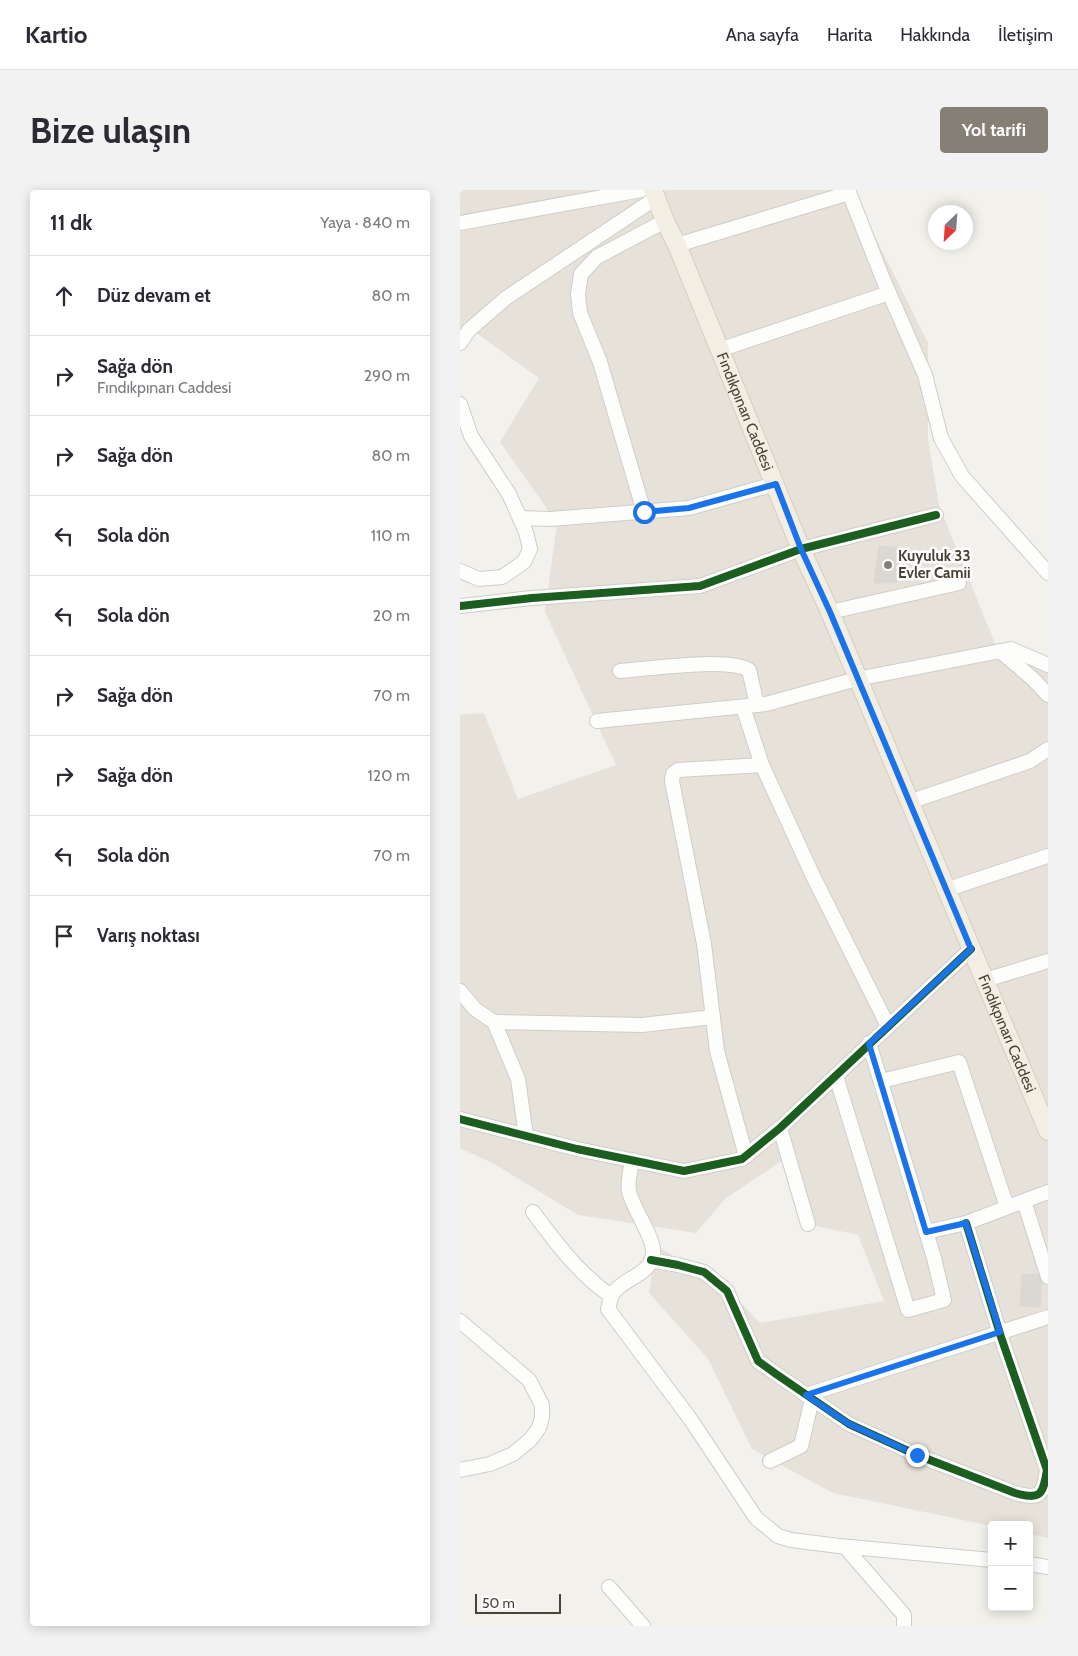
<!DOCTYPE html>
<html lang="tr">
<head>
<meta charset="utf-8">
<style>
	:root { --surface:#fff; --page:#f2f2f3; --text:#2b2b33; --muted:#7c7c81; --line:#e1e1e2; --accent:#867f76 }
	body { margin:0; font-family:Cabin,sans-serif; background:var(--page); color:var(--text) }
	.controls { position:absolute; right:15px; bottom:15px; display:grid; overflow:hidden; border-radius:5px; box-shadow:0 2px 12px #0003 }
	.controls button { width:45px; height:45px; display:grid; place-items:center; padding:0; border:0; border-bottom:1px solid var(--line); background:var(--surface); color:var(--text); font:25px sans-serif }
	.compass { position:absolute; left:468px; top:15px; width:45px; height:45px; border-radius:50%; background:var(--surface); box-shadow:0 2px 12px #0003; rotate:205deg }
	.scale { position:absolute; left:15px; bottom:12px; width:86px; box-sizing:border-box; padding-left:5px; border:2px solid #4b4236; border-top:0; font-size:14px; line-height:18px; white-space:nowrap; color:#4b4236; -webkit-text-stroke:4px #fff; paint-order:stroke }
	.stop { position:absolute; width:15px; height:15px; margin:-11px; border:4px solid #1a73e8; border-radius:50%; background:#fff }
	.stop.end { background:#1a73e8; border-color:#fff; box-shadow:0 1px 5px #0008 }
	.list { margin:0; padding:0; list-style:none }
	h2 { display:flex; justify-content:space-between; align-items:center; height:65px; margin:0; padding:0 20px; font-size:21px }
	h2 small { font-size:16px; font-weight:400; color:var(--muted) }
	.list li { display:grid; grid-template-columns:32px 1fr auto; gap:15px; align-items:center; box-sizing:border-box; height:80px; padding:0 20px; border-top:1px solid var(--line) }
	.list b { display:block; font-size:19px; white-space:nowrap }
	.list p { margin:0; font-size:16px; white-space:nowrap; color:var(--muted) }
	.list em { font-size:16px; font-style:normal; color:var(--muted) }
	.icon { flex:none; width:28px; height:28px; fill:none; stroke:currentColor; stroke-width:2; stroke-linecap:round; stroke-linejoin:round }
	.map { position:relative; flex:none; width:588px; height:1436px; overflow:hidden; border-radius:5px }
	header { display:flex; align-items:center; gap:30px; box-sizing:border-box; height:70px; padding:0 25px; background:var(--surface); border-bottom:1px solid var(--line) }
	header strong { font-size:24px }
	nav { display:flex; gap:28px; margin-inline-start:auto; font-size:18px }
	.intro { display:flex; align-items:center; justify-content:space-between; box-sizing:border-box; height:120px; padding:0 30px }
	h1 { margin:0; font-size:35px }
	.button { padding:12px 22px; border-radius:5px; background:var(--accent); color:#fff; font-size:18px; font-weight:700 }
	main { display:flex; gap:30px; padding:0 30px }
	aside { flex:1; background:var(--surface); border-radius:5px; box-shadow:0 2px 12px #0003 }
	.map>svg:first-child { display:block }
	.residential { fill:#e7e2d9 }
	.building { fill:#dbd8d2; stroke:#dbd8d2 }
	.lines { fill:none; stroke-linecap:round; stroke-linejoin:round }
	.minor-casing { stroke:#cfcdc8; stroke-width:16 }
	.major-casing { stroke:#d7cdb8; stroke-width:20 }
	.minor { stroke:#fdfdfc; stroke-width:14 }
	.major { stroke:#f2eee4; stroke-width:18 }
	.cycleway-casing { stroke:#fff; stroke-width:11 }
	.cycleway { stroke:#1b5e20; stroke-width:8 }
	.route { stroke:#1a73e8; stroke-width:6 }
	.poi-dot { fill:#867f76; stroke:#fff; stroke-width:2 }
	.labels { text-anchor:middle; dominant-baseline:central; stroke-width:5; stroke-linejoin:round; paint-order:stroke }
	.street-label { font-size:15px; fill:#4b4236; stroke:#fff }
	.poi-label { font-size:15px; font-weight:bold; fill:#4b4236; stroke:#fff; text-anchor:start }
</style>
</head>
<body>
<header>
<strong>Kartio</strong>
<nav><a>Ana sayfa</a><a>Harita</a><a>Hakkında</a><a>İletişim</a></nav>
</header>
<div class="intro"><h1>Bize ulaşın</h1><a class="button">Yol tarifi</a></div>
<main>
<aside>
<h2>11 dk<small>Yaya · 840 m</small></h2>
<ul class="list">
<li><svg class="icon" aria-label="ahead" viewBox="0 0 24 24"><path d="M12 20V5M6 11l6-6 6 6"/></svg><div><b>Düz devam et</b></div><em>80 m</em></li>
<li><svg class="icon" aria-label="right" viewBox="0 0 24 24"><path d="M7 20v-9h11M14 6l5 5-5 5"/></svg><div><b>Sağa dön</b><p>Fındıkpınarı Caddesi</p></div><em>290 m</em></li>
<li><svg class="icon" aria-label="right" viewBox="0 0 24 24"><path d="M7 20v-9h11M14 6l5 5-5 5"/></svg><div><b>Sağa dön</b></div><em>80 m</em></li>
<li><svg class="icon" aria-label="left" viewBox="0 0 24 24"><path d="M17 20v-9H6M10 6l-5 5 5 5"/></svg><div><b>Sola dön</b></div><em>110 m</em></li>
<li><svg class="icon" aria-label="left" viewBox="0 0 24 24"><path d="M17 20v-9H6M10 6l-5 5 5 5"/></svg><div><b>Sola dön</b></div><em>20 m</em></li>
<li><svg class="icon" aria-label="right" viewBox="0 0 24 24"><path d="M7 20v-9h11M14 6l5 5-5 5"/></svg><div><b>Sağa dön</b></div><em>70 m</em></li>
<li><svg class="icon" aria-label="right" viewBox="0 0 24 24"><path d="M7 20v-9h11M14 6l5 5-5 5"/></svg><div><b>Sağa dön</b></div><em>120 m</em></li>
<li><svg class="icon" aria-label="left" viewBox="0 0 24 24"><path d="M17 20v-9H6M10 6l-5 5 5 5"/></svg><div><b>Sola dön</b></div><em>70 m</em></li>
<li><svg class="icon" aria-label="arrive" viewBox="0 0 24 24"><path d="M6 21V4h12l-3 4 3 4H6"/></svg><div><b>Varış noktası</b></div></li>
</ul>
</aside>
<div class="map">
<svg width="588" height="1436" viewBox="0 0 588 1436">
	<rect width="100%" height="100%" fill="#f3f1ec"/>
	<!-- residential -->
	<path class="residential" d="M0,0H392L468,153V249L479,315L538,461L588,479V1348L569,1344V1335L532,1336L373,1303L292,1259L248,1169L189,1103L196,1056L261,1092L300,1133L424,1111L398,1045L343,1033L326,968L265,1009L236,1043L118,1025L34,974L0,958V525L24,523L58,609L156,575L85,422L97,333L40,252L79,188L15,142H0Z"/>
	<!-- building -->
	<g class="building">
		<path d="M419,356L442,358L436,393H414Z"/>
		<path d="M562,1084L582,1085L580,1117L560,1116Z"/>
	</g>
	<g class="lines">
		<!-- minor casing -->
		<g class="minor-casing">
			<g id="minor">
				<path d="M388,0L423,89L465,185L481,248L502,286L588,383"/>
				<path d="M0,33L181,0"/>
				<path d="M217,55L389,3"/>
				<path d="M0,153L9,140L46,108L196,8"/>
				<path d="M259,160L429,103"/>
				<path d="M0,214L11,246L49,304L66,342L70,359L64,372L42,387L19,389L0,381"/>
				<path d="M184,322L140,172L120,123L118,104L121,84L137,67L205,31"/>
				<path d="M60,328L90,329L229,318L315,294"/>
				<path d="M0,416L72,408L240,396L341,359L476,325"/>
				<path d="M370,422L499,393"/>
				<path d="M540,461L572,488L588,505"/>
				<path d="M160,481C189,479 267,467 289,480L297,515"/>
				<path d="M283,517L302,575L353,686L428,836"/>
				<path d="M137,531L306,514L397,489L551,459L588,475"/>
				<path d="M449,612L570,571L588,559"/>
				<path d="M485,700L588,666"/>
				<path d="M525,790L588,771"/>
				<path d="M0,801L15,819L34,832L58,889L66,946"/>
				<path d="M34,832L182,835L253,827"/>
				<path d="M376,886L448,1120L484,1110L474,1068L409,853"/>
				<path d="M421,891L499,872L547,1017"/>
				<path d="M0,929L117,959L224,981L282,969L320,938L511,759"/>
				<path d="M320,938L348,1034"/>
				<path d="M286,966L257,861L244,754L212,591L213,584L218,580L302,575"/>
				<path d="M172,970C171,979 167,992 169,1001C172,1018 196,1049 193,1065C189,1087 160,1088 151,1107C150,1111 149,1115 148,1119L231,1230L296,1328L318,1346L331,1350L379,1356L532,1370"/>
				<path d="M564,1011L588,1087"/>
				<path d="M73,1022C96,1053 119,1084 151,1106"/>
				<path d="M466,1042L506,1033L588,1002"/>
				<path d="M191,1070L218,1075L244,1082L267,1101L298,1171L316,1184L389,1234L457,1265L555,1303C581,1310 583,1305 587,1280L541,1147L506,1033"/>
				<path d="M0,1131L69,1190L82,1215V1227L79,1238L70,1250L53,1264L30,1274L0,1280"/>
				<path d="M346,1205L588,1127"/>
				<path d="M310,1271L341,1256L352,1209"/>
				<path d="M385,1357L444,1425V1436"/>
				<path d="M569,1374L588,1377"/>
				<path d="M149,1397L183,1436"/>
			</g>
		</g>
		<!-- major casing -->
		<g class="major-casing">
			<g id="major">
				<path id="s1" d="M193,0L205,31L217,55L341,359L370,422L588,941"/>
			</g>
		</g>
		<!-- minor -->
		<use href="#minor" class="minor"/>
		<!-- major -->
		<use href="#major" class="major"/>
		<!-- cycleway casing -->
		<g class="cycleway-casing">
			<g id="cycleway">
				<path d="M0,416L72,408L240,396L341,359L476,325"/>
				<path d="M0,929L117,959L224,981L282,969L320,938L511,759"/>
				<path d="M191,1070L218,1075L244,1082L267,1101L298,1171L316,1184L389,1234L457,1265L555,1303C581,1310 583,1305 587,1280L541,1147L506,1033"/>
			</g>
		</g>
		<!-- cycleway -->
		<use href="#cycleway" class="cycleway"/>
	</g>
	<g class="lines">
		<!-- route -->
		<path class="route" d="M184,322L229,318L316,294L341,359L370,422L511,759L409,854L466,1042L506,1033L540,1142L346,1205L389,1234L457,1265"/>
	</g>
	<!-- markers -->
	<circle class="poi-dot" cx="428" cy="375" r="5"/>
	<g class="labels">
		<!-- street labels -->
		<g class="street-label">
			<text stroke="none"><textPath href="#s1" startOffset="240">Fındıkpınarı Caddesi</textPath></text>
			<text stroke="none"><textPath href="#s1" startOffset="915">Fındıkpınarı Caddesi</textPath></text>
		</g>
		<!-- poi labels -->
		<g class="poi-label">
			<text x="438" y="366">Kuyuluk 33<tspan x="438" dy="17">Evler Camii</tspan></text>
		</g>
	</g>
</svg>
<div class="controls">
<button>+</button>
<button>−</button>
</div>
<svg class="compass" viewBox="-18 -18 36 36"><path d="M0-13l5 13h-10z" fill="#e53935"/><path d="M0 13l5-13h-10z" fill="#7c7c81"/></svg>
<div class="scale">50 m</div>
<div class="stop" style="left:184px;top:322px"></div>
<div class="stop end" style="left:457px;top:1265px"></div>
</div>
</main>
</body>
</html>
